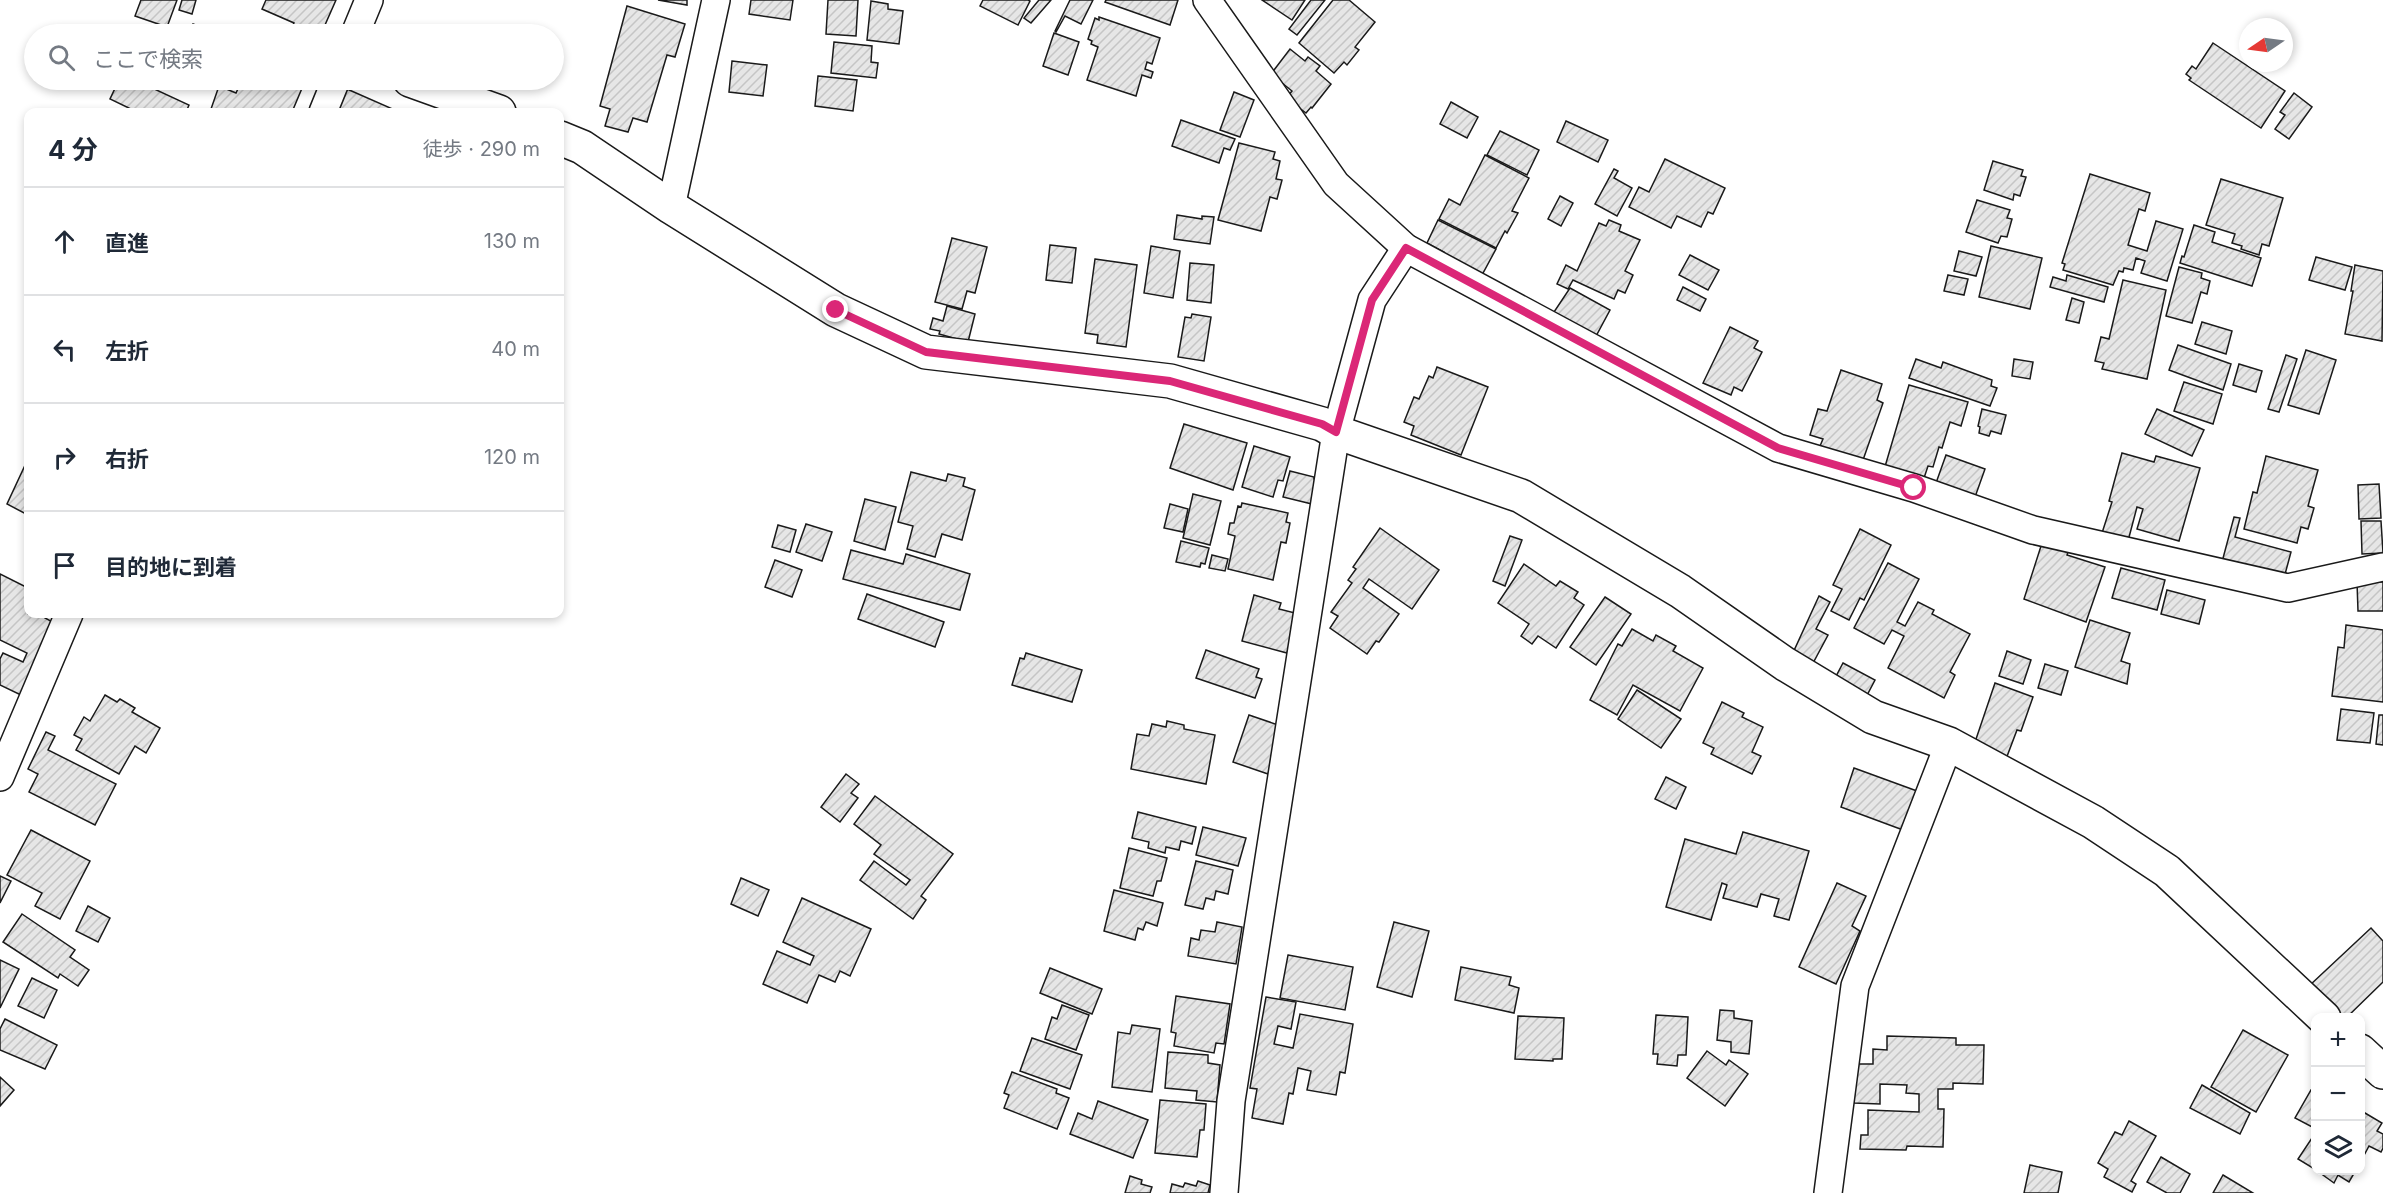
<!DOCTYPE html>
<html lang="ja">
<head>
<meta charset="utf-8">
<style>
	:root { --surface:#fff; --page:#f6f6f7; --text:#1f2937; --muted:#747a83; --line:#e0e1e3 }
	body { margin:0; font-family:Inter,"Noto Sans JP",sans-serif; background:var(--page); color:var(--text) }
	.controls { position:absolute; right:18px; bottom:18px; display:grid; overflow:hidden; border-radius:12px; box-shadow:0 3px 9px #0003 }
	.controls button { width:54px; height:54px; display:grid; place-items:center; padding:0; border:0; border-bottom:2px solid var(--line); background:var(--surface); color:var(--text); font:30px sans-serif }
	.compass { position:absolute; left:2239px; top:18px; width:54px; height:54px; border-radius:50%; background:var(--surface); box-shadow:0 3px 9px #0003; rotate:257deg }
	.stop { position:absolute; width:18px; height:18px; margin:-14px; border:4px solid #db2777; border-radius:50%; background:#fff }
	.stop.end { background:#db2777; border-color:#fff; box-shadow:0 2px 6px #0008 }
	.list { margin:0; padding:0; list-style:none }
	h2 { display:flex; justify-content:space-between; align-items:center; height:78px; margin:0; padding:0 24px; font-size:26px }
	h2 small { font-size:20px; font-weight:400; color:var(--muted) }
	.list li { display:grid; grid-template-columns:39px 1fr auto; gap:18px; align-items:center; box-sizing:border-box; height:108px; padding:0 24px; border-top:2px solid var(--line) }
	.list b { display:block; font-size:22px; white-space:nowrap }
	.list em { font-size:20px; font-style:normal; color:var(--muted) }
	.icon { flex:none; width:33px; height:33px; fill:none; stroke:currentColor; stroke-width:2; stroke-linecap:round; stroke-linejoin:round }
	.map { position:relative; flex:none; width:2383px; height:1193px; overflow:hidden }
	.search { position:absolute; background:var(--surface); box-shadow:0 3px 9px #0003; left:24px; top:24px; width:540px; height:66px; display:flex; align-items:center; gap:15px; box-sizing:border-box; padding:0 21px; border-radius:33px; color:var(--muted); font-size:22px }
	.panel { position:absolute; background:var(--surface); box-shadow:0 3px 9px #0003; left:24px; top:108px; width:540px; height:510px; border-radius:12px }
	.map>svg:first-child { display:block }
	.building { fill:url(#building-hatch); stroke:#1a1a1a; stroke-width:1.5 }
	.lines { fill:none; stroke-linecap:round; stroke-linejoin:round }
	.street-casing { stroke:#1a1a1a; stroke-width:30 }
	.secondary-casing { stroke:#1a1a1a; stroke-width:36 }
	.street { stroke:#fff; stroke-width:27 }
	.secondary { stroke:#fff; stroke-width:33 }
	.route { stroke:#db2777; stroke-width:8 }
</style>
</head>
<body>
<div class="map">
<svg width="2383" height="1193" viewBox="0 0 2383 1193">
	<defs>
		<pattern id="building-hatch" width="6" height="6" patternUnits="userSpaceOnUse" patternTransform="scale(1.5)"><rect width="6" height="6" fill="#e6e6e6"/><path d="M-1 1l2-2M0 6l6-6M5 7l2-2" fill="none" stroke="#c5c5c5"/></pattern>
	</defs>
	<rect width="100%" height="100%" fill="#fff"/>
	<!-- building -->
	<g class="building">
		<path d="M141,0H177L167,27L135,16Z"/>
		<path d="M182,0H196L192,14L179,10Z"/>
		<path d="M266,0H336L321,34H289L294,23L262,9Z"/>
		<path d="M658,0H687V5Z"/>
		<path d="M751,0H793L790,20L749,14Z"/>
		<path d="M828,0H858L856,36L826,34Z"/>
		<path d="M983,0H1028L1030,1L1018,25L980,6Z"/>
		<path d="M1039,0H1051L1031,23L1024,18Z"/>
		<path d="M1070,0H1093L1081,24L1065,16L1056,32L1055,31Z"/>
		<path d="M1106,0H1178L1170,25L1105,2Z"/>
		<path d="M1262,0H1305L1292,20Z"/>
		<path d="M1311,0H1325L1297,35L1289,29Z"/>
		<path d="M1333,0H1349L1375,22L1355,47L1359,50L1347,65L1344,62L1334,73L1299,43Z"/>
		<path d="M871,1L888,4V9L903,11L899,44L867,40Z"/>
		<path d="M627,6L685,24L675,57L667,55L647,122L633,118L628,132L605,126L610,109L600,106Z"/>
		<path d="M1099,17L1160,38L1152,64L1147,62L1145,69L1153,72L1151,78L1142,75L1136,96L1087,80L1098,47L1091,44L1092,41L1088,39L1095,18L1099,20Z"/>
		<path d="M193,24L219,34H189Z"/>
		<path d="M1054,33L1079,42L1068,75L1043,66Z"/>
		<path d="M834,42L872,46L871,62L878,63L876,78L831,73Z"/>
		<path d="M2213,43L2285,91L2261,128L2189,80L2191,78L2186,74L2192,66L2196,69Z"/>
		<path d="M1290,49L1305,61L1308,57L1320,66L1316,71L1331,84L1312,108L1311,107L1306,113L1286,98L1292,91L1271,74Z"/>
		<path d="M732,61L767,65L763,96L729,92Z"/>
		<path d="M818,76L857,80L853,111L815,106Z"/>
		<path d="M119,80H135L189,105L186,112H137L110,99Z"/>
		<path d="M242,80H303L305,81L292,112H218L211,109L219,86L236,93Z"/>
		<path d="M347,89L395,110L394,112H337Z"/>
		<path d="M1234,92L1254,100L1240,137L1220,130Z"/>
		<path d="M2294,93L2312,107L2289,139L2275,129L2285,115L2280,112Z"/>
		<path d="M1451,102L1478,117L1467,138L1440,124Z"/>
		<path d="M1181,120L1235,139L1230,150L1224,148L1219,163L1172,146Z"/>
		<path d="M1566,121L1608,140L1598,162L1557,142Z"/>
		<path d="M1500,131L1539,150L1527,175L1487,155Z"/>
		<path d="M1239,143L1275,152L1273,159L1280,161L1276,179L1282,180L1277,199L1270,197L1261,231L1218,220Z"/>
		<path d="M1485,155L1529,178L1512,211L1518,213L1507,233L1505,231L1496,248L1439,219L1449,199L1460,205Z"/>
		<path d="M1665,159L1725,188L1713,214L1708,212L1701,227L1677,216L1671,228L1629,207L1639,187L1649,192Z"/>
		<path d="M1993,161L2023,170L2021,176L2026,177L2020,196L2014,194L2013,200L1984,190Z"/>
		<path d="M1614,169L1618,171L1614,178L1632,188L1617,216L1595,204Z"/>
		<path d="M2090,174L2150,193L2145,211L2139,209L2128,245L2147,251L2156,221L2183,229L2167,281L2141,273L2145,261L2136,258L2133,270L2124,268L2123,272L2119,271L2113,285L2063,270L2065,264L2062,263Z"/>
		<path d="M2221,179L2283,198L2269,246L2262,244L2259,255L2241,249L2242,246L2232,243L2235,234L2206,225Z"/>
		<path d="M1560,196L1573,203L1561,226L1548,219Z"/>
		<path d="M1977,200L2010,210L2007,218L2012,219L2007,237L2001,236L1998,243L1966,232Z"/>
		<path d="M1177,215L1202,219V216L1214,217L1210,244L1174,239Z"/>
		<path d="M1438,220L1496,249L1482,275L1443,255L1444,252L1427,243Z"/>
		<path d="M1609,220L1621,225L1619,231L1640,240L1625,271L1633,275L1625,293L1618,290L1614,299L1573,280L1568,289L1557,284L1566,265L1577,271L1599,223L1606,226Z"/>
		<path d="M2194,225L2215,232L2212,242L2261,258L2252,286L2180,263L2182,256L2184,257Z"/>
		<path d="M952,238L987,247L975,293L967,291L962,309L935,302Z"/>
		<path d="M1050,245L1076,248L1072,283L1046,280Z"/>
		<path d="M1151,246L1180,251L1173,298L1144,293Z"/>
		<path d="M1991,246L2042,258L2030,309L1979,297Z"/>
		<path d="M1959,251L1982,257L1976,276L1954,271Z"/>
		<path d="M1690,255L1719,270L1708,290L1679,275Z"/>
		<path d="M2316,257L2352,267L2345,290L2309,280Z"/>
		<path d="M1095,259L1137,265L1126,347L1097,343L1098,335L1085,333Z"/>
		<path d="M1190,263L1214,265L1211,303L1187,300Z"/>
		<path d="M2355,265L2383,271L2382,341L2345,334L2353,291H2351Z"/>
		<path d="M2179,267L2202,273L2201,278L2210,281L2207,294L2201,292L2192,323L2166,316Z"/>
		<path d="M1948,275L1968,279L1964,295L1944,291Z"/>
		<path d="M2067,275L2108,287L2104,302L2050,287L2053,277L2066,281Z"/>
		<path d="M2123,280L2166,290L2147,379L2102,369L2104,363L2095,361L2101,337L2109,339Z"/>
		<path d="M1683,287L1706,299L1700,311L1677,300Z"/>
		<path d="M1570,288L1610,310L1595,338L1552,315Z"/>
		<path d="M2072,298L2084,302L2079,323L2066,320Z"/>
		<path d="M947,306L975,314L968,342L939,334L940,331L930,329L933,318L943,321Z"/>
		<path d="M1192,314L1211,317L1204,361L1178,357L1185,317L1191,318Z"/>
		<path d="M2202,322L2232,331L2226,354L2195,344Z"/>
		<path d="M1730,327L1758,341L1754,348L1762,352L1742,391L1734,387L1731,395L1703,383Z"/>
		<path d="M2178,345L2231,364L2223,390L2169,370Z"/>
		<path d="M2306,350L2336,360L2319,414L2288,405Z"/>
		<path d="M2286,355L2297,359L2279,412L2268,409Z"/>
		<path d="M1916,359L1941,368L1943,362L1992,380L1991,386L1997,388L1990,406L1909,378Z"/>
		<path d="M2014,359L2033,362L2030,379L2012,376Z"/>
		<path d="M2239,364L2262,371L2256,392L2233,385Z"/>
		<path d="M1437,367L1488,387L1461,455L1411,435L1414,426L1404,422L1414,397L1419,399L1429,376L1433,378Z"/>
		<path d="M1841,370L1882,384L1877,400L1883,403L1863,460L1820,446L1823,439L1810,435L1818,409L1827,411Z"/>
		<path d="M2184,382L2222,394L2213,424L2174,411Z"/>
		<path d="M1909,385L1968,402L1961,426L1950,422L1942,448L1939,447L1933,467L1928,466L1923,481L1884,470Z"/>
		<path d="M1982,409L2006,415L2001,434L1991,431L1989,436L1979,433L1980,427L1978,426Z"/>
		<path d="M2157,409L2204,430L2192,456L2145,434Z"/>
		<path d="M1184,424L1247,443L1233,490L1170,468Z"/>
		<path d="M1254,446L1290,457L1283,481L1278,480L1273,497L1242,487Z"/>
		<path d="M2122,453L2154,462L2156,456L2200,468L2179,541L2137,529L2143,509L2137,507L2128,541L2102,533L2112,502L2109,501Z"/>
		<path d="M1946,455L1985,469L1975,497L1936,483Z"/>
		<path d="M2266,456L2318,470L2308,506L2314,508L2308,529L2301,527L2297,543L2244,529L2253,492L2257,493Z"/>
		<path d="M27,461L28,462V515L7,504Z"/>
		<path d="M1290,471L1314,477V479L1317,480L1312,504L1283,497Z"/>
		<path d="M911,472L946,481L948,474L965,478L963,486L975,490L962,540L942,534L935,557L907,549L913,526L898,522Z"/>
		<path d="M2379,484L2381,518L2359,519L2358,485Z"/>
		<path d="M1193,494L1221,501L1210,545L1183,538Z"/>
		<path d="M865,499L896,507L885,550L854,541Z"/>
		<path d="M1242,503L1288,513L1286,522L1290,523L1286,543L1281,542L1273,580L1228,569L1235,536L1228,534L1230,523H1234L1238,506L1241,507Z"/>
		<path d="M1170,504L1188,509L1183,532L1164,528Z"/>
		<path d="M2234,517L2240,518L2235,537L2291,552L2284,578L2222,562Z"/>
		<path d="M2361,521H2381L2383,553L2362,554Z"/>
		<path d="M806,524L832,532L822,561L796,552Z"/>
		<path d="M778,525L796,530L790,552L772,547Z"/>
		<path d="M1380,528L1439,570L1412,609L1369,579L1363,588L1399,614L1379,642L1376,641L1367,654L1330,628L1338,616L1331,612L1352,583L1348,580L1356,569L1353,567Z"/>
		<path d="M1860,529L1891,545L1864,600L1860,598L1849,620L1831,611L1842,589L1833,585Z"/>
		<path d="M1510,536L1522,540L1505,586L1493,581Z"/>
		<path d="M1181,541L1209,548L1205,564L1201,563L1200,567L1176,562Z"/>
		<path d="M2042,543L2068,552L2067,555L2105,567L2086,622L2024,599Z"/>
		<path d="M851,550L903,564L906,554L970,574L960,610L843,579Z"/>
		<path d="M1212,555L1228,559L1225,571L1209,568Z"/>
		<path d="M775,560L802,570L792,597L765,587Z"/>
		<path d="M1888,563L1919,579L1897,622L1905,626L1918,602L1934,610L1932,614L1970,634L1950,672L1955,675L1944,698L1888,668L1904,636L1892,630L1884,644L1854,628Z"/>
		<path d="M1524,564L1556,586L1560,581L1578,592L1574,598L1584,605L1556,648L1538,636L1532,644L1521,636L1529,624L1498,603Z"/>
		<path d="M2121,568L2165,580L2157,610L2112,598Z"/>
		<path d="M0,574L28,588V614H47L45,618L58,625L25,697L0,685V659L3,653L23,662L27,653L0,640Z"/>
		<path d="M2357,582H2383V611H2358Z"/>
		<path d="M2167,590L2205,600L2199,624L2161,614Z"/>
		<path d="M867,594L944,622L935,647L858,619Z"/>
		<path d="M1254,595L1281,603L1279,609L1295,613L1292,623L1295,624L1287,653L1242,641Z"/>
		<path d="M1819,596L1830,602L1816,629L1828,635L1812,665L1792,655Z"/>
		<path d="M1605,597L1631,614L1596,665L1570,647Z"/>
		<path d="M2090,620L2130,633L2121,661L2130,664L2127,684L2075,667Z"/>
		<path d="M2346,625L2383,630V702L2332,696L2338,647L2344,648Z"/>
		<path d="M1632,629L1653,641L1656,635L1676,646L1673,651L1703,668L1680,711L1633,685L1617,715L1590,700L1618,644L1622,646Z"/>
		<path d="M1206,650L1259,669L1256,677L1262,679L1255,698L1196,678Z"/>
		<path d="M2007,651L2031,660L2023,684L1999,676Z"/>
		<path d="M1026,653L1082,670L1072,702L1012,685L1020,658L1024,659Z"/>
		<path d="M1843,663L1875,680L1865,699L1833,682Z"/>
		<path d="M2045,664L2068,671L2061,695L2038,688Z"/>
		<path d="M1995,683L2033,697L2021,731L2017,730L2006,759L1973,748Z"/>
		<path d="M1637,690L1681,719L1661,748L1618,719Z"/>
		<path d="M105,695L117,702L120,699L135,708L132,712L160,728L146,753L135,746L119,774L76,750L82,739L74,735L84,717L90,721Z"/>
		<path d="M1722,702L1744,713L1742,717L1763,727L1752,752L1761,756L1752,774L1711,754L1714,748L1703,743Z"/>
		<path d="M2341,709L2374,713L2370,743L2337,740Z"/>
		<path d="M1249,715L1284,727L1268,774L1233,762Z"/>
		<path d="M2379,715H2383V745L2376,744Z"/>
		<path d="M1167,721L1184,725V729L1215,735L1206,784L1131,769L1137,734L1149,736L1152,724L1166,727Z"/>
		<path d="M46,732L55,736L48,750L116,784L95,825L29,792L38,774L28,769Z"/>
		<path d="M1854,768L1917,791L1903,830L1841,807Z"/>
		<path d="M846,774L859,784L851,793L858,798L840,822L821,807Z"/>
		<path d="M1666,777L1686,787L1676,809L1655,799Z"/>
		<path d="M875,796L953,854L921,896L926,900L913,919L860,880L874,861L906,885L910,880L874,854L881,845L854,824Z"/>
		<path d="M1138,812L1196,827L1192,844L1181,841L1179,850L1166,847L1165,853L1148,848L1149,842L1132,838Z"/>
		<path d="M1203,827L1246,838L1238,866L1196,855Z"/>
		<path d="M31,830L90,861L60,919L35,906L42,893L7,875Z"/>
		<path d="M1743,832L1809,851L1789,920L1774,916L1779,899L1761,894L1757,907L1723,898L1727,885L1722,883L1711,920L1666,907L1685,839L1736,854Z"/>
		<path d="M1129,848L1167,858L1161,881H1157L1153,896L1120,888Z"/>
		<path d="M1196,861L1233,870L1228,894L1216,891L1214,900L1206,898L1203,909L1185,905Z"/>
		<path d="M0,876L11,881L0,903Z"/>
		<path d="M741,878L769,890L758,916L731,904Z"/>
		<path d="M1837,883L1866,896L1852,926L1860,931L1836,984L1799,967Z"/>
		<path d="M1114,890L1163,903L1157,926L1146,922L1143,930L1138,928L1135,940L1104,931Z"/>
		<path d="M802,898L871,929L850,976L840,971L835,982L819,975L807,1003L763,984L777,951L810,965L814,956L783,942Z"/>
		<path d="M88,906L110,918L98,942L76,931Z"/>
		<path d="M22,914L75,950L70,957L89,970L78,986L60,974L58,978L3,942Z"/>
		<path d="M1217,922L1242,927L1236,964L1188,956L1191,938L1199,940L1201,930L1215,932Z"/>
		<path d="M1394,922L1429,931L1412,997L1377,987Z"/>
		<path d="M2371,928L2383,941V982L2346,1018H2338L2309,986Z"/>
		<path d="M1288,955L1353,967L1345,1010L1280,998Z"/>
		<path d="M0,960L19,969L0,1008Z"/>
		<path d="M1461,967L1511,977L1509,985L1519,988L1514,1013L1455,1000Z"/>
		<path d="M1050,968L1102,989L1092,1014L1040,993Z"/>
		<path d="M32,978L57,990L44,1018L18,1006Z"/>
		<path d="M1176,996L1230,1004L1224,1044L1216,1043L1214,1053L1174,1046L1176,1033L1171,1032Z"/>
		<path d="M1266,997L1296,1002L1291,1029L1278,1026L1274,1044L1293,1048L1300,1014L1353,1024L1345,1073L1340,1072L1336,1095L1307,1090L1311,1071L1298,1068L1293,1094L1289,1093L1283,1124L1252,1118L1257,1089L1250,1088Z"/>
		<path d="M1062,1005L1089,1015L1076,1050L1045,1039L1052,1017L1057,1019Z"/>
		<path d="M1720,1010L1734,1011V1018L1752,1021L1749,1054L1731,1052V1042L1717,1040Z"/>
		<path d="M1656,1015L1688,1017L1686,1055H1678L1677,1066L1657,1064L1658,1054H1653Z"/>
		<path d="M1518,1016L1564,1018L1562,1059H1553V1061L1515,1059Z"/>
		<path d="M5,1019L57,1045L45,1069L0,1050V1029Z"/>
		<path d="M1132,1025L1160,1029L1152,1092L1112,1087L1118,1032L1130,1034Z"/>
		<path d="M2243,1030L2288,1055L2256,1112L2211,1087Z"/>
		<path d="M1887,1036L1956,1038V1045H1984L1983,1084L1953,1083V1089H1938V1109H1944L1943,1147L1907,1146L1906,1150L1860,1149L1861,1135H1868V1110L1919,1112V1094L1906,1093L1907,1085L1880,1084V1104L1854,1103L1855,1064H1873V1049L1887,1050Z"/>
		<path d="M1032,1038L1082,1055L1070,1089L1020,1071Z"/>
		<path d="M1707,1051L1726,1065L1729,1060L1748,1074L1725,1106L1687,1078Z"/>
		<path d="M1168,1052L1208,1055V1063L1220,1065L1217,1102L1196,1100L1197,1091L1165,1088Z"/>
		<path d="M1012,1072L1057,1089L1056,1093L1069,1098L1057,1129L1004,1108L1009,1095L1004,1093Z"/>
		<path d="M0,1077L14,1090L0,1106Z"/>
		<path d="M2202,1085L2250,1113L2240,1134L2190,1108Z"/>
		<path d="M2311,1090L2316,1092V1129L2295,1118Z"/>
		<path d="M1160,1100L1206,1104L1204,1130H1200L1197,1157L1155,1153Z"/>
		<path d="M1098,1101L1148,1120L1133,1158L1070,1134L1078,1113L1092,1119Z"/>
		<path d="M2365,1113L2382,1123L2377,1131L2383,1134V1148L2381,1152L2369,1146L2361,1161L2360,1121Z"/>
		<path d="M2129,1121L2156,1136L2131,1181L2136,1184L2132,1192L2104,1177L2108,1169L2098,1163L2115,1132L2122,1135Z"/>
		<path d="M2312,1138L2316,1140V1170L2298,1159Z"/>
		<path d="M2161,1157L2190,1174L2180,1193H2167L2147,1182Z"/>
		<path d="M2030,1165L2062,1172L2058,1193H2024Z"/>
		<path d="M2316,1170H2356L2349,1182L2338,1175L2334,1183Z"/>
		<path d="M2223,1175L2253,1193H2213Z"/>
		<path d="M1130,1176L1142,1180L1141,1184L1152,1187L1150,1193H1125Z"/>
		<path d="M1198,1181L1210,1185L1208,1193H1170L1172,1184L1183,1187L1185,1183L1196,1186Z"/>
	</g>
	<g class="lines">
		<!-- street casing -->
		<g class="street-casing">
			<g id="street">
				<path d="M1207,0L1336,184L1406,248L1778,448L1914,488L2033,530L2288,588L2383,567"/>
				<path d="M355,34L369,0"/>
				<path d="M323,112L336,80"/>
				<path d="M671,207L716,0"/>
				<path d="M0,777L69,614"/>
				<path d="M1224,1193L1231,1101L1336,432L1372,300L1406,248"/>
				<path d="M1828,1193L1855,986L1949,744"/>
			</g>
		</g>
		<!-- secondary casing -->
		<g class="secondary-casing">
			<g id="secondary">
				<path d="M410,80L499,112"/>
				<path d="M560,138L582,147L671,207L836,310L926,352L1170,381L1322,424L1336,432L1521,496L1680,591L1785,664L1873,717L1949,744L2093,822L2167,871L2324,1018"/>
				<path d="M2360,1051L2383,1072"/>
			</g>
		</g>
		<!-- street -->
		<use href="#street" class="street"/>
		<!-- secondary -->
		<use href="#secondary" class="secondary"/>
	</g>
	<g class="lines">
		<!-- route -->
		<path class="route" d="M836,310L926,352L1170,381L1322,424L1336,432L1372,300L1406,248L1778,448L1914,488"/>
	</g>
</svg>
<div class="controls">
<button>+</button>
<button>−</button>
<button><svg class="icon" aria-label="layers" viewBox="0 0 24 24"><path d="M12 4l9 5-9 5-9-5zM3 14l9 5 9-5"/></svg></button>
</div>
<svg class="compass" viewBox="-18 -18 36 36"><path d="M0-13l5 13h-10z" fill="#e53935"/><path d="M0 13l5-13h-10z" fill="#747a83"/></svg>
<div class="stop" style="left:1914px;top:488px"></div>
<div class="stop end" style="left:836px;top:310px"></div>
<div class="search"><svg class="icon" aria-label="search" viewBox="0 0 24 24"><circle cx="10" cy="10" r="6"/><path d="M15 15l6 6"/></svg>ここで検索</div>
<section class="panel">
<h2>4 分<small>徒歩 · 290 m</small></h2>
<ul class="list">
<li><svg class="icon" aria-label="ahead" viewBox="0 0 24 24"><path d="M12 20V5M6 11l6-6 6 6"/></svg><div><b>直進</b></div><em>130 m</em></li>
<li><svg class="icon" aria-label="left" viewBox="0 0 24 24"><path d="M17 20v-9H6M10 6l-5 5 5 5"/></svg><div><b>左折</b></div><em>40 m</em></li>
<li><svg class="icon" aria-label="right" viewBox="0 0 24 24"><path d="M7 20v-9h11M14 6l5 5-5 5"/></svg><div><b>右折</b></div><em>120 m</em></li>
<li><svg class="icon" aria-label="arrive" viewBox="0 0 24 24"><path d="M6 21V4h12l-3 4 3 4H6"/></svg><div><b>目的地に到着</b></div></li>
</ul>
</section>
</div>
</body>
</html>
